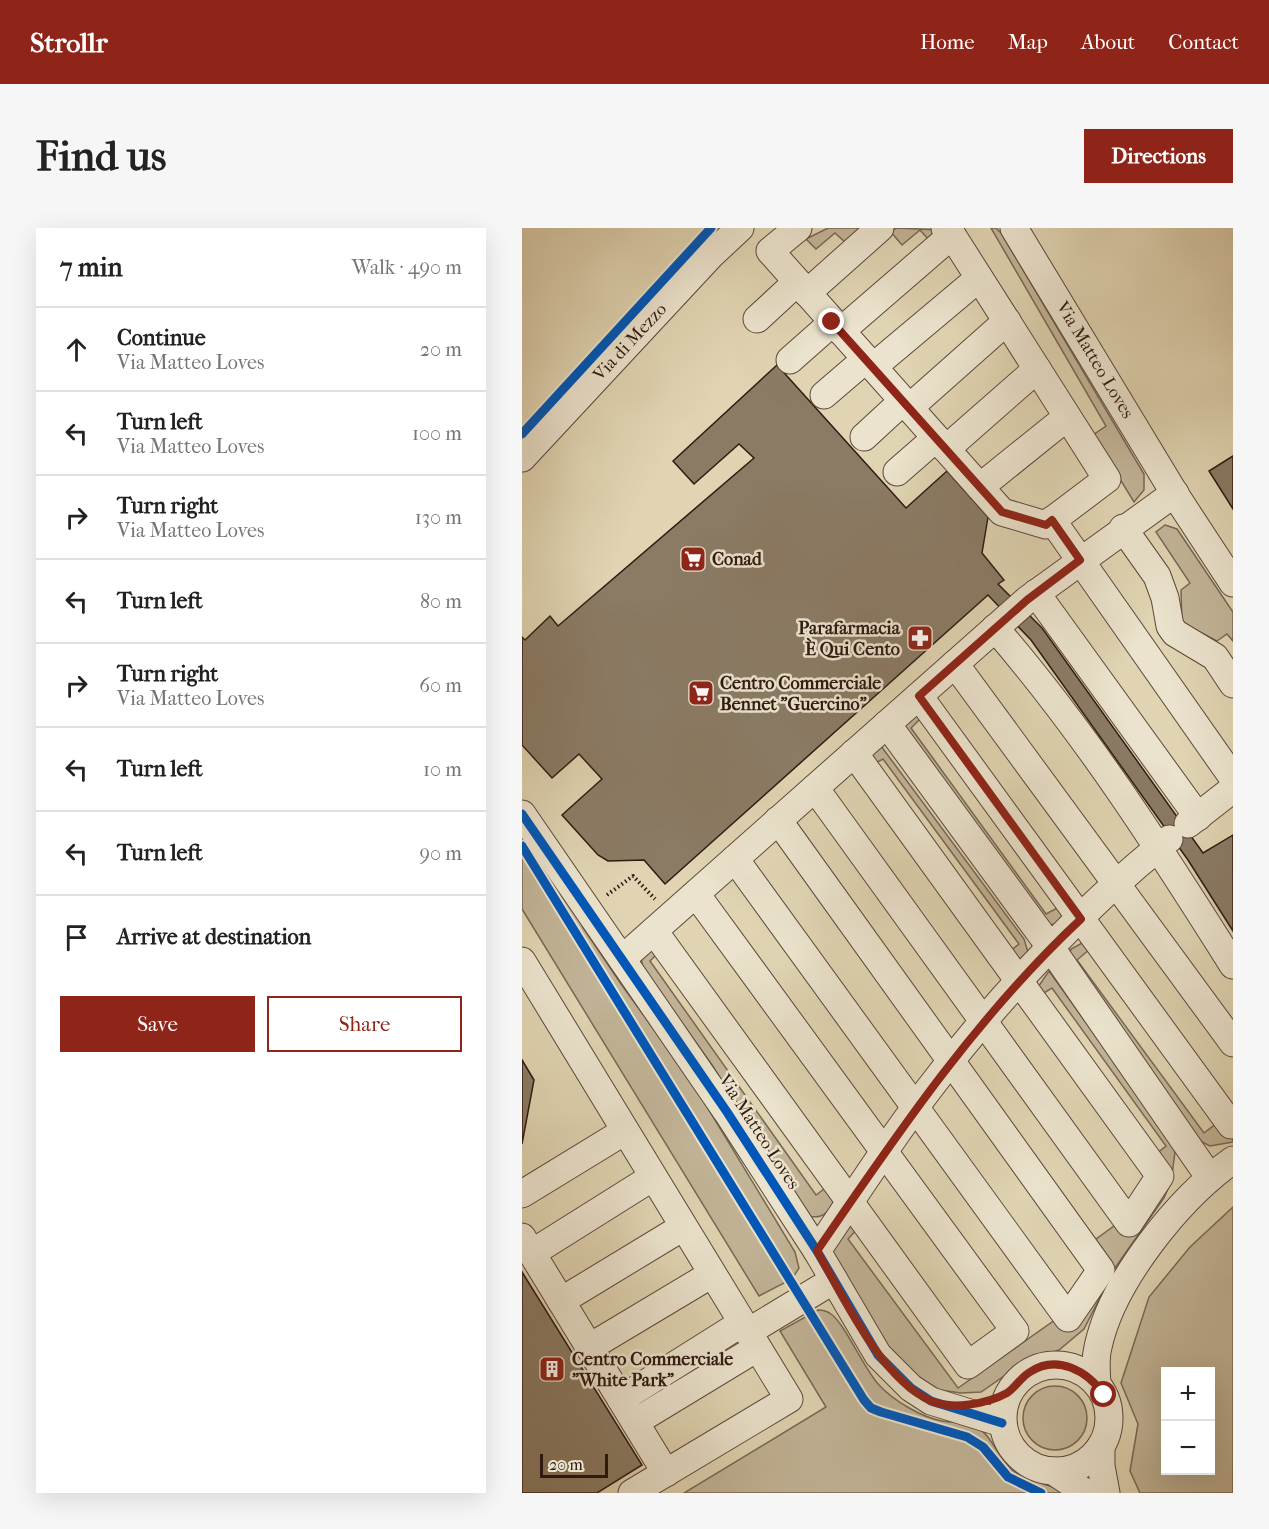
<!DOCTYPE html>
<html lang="en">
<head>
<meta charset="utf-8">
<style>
	:root { --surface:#fff; --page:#f6f6f6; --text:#222; --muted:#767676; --line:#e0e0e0; --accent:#8f2418 }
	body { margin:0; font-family:"IM FELL French Canon",serif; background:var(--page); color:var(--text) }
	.controls { position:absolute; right:18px; bottom:18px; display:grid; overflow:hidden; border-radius:0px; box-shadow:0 6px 24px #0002 }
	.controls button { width:54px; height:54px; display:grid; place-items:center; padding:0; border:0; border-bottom:2px solid var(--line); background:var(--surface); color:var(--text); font:30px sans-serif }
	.scale { position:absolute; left:18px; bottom:15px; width:68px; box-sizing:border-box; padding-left:6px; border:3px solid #2f1a12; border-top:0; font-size:16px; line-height:21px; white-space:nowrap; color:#2f1a12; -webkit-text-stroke:4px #ebe3cd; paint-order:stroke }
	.stop { position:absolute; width:18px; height:18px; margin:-14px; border:4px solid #8f2418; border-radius:50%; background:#fff }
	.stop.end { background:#8f2418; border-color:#fff; box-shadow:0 2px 6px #0008 }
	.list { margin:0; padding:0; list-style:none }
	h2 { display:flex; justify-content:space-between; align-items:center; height:78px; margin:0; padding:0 24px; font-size:26px }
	h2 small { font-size:20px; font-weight:400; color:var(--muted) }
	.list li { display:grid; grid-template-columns:39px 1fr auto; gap:18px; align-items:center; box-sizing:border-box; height:84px; padding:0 24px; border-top:2px solid var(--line) }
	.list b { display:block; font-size:22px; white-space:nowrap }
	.list p { margin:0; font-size:20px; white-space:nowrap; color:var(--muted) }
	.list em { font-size:20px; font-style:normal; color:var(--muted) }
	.actions { display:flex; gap:12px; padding:18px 24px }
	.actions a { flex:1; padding:14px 0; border:2px solid var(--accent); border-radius:0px; text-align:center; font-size:21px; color:var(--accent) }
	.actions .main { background:var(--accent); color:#fff }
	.icon { flex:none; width:33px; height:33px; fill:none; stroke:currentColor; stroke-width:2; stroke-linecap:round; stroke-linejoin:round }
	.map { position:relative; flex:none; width:711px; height:1265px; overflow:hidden; border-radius:0px }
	header { display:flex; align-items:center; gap:36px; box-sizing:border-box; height:84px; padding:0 30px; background:var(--accent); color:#fff }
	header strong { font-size:28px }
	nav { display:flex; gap:33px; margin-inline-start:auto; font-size:21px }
	.intro { display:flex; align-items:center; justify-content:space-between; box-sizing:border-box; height:144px; padding:0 36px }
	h1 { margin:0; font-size:42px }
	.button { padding:15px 27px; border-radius:0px; background:var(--accent); color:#fff; font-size:21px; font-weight:700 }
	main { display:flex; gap:36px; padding:0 36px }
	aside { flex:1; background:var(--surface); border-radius:0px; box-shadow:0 6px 24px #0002 }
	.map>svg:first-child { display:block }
	.green { fill:#c2b497; stroke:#786754; stroke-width:1.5; fill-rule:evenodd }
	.building { fill:#8b7b65; stroke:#2f1a12; stroke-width:1.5 }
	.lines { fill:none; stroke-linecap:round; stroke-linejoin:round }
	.minor-casing { stroke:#5b483a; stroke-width:29 }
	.path { stroke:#2f1a12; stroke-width:4; stroke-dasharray:1.5 3; stroke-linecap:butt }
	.minor { stroke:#ebe3cd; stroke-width:27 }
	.cycleway-casing { stroke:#ebe3cd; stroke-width:13 }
	.cycleway { stroke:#0057b8; stroke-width:9 }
	.route { stroke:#8f2418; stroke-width:8 }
	.labels { text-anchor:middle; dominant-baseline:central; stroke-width:5; stroke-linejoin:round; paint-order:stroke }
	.street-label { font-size:18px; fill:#2f1a12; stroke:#ebe3cd }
	.poi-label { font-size:18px; font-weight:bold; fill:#2f1a12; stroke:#ebe3cd; text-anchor:start }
</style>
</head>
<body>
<header>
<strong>Strollr</strong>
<nav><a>Home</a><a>Map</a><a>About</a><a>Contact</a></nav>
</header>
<div class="intro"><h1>Find us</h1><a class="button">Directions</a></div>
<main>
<aside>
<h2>7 min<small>Walk · 490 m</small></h2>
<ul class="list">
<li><svg class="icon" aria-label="ahead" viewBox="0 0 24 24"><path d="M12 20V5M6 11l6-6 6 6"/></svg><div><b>Continue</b><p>Via Matteo Loves</p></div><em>20 m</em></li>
<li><svg class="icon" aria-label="left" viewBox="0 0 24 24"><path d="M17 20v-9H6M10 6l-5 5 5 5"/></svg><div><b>Turn left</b><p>Via Matteo Loves</p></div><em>100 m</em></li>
<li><svg class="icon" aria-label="right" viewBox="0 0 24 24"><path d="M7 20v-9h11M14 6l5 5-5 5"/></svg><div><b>Turn right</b><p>Via Matteo Loves</p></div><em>130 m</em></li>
<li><svg class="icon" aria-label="left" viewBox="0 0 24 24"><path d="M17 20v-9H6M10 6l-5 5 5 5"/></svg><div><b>Turn left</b></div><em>80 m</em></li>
<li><svg class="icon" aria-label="right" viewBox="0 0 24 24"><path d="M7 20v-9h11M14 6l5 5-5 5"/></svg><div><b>Turn right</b><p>Via Matteo Loves</p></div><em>60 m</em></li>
<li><svg class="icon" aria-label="left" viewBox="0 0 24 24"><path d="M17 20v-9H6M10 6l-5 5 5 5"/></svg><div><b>Turn left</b></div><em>10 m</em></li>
<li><svg class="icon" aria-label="left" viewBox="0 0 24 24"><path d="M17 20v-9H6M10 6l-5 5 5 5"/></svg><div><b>Turn left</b></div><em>90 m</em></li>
<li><svg class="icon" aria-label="arrive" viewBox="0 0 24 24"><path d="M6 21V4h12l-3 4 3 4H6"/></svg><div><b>Arrive at destination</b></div></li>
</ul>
<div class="actions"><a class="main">Save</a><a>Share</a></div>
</aside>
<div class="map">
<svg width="711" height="1265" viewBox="0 0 711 1265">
	<rect width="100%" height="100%" fill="#e0d4b2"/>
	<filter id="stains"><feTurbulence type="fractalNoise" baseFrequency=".00333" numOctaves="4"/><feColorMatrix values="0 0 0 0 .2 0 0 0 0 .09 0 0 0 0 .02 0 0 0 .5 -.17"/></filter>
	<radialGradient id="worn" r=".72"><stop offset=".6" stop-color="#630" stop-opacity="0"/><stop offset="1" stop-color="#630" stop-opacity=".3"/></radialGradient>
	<!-- green -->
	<g class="green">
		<path d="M306,0H339L323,14L313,5L294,21L284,11Z"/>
		<path d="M375,0L420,2L407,12L398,2L380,17L368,3Z"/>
		<path d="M469,0H474L479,5L622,246V262L612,274L571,207L584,198Z"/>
		<path d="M643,297L655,301L711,384V413L705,406L695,413L660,395L659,362L668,355L634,304Z"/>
		<path d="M395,485L400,489L389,500L524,686L537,679L540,687L536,695L528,697L381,496Z"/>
		<path d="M359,518L502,711L506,724L498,733L487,724L497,716L361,531L348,538L346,525Z"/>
		<path d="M0,604L46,671L62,701L99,756L170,854L273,1024L277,1040L270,1051L237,1068L0,681Z"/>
		<path d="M562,714L568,721L555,732L682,905L695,895L711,904V914L688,918L678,913L547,729L549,721Z"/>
		<path d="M132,719L138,723L128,733L294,967L309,956L314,967C309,982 303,992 286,988L190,837L121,740L119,730Z"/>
		<path d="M527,743L649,913L653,924L649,954L642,970L593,1040L562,1101L537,1122L498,1137L459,1164L439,1165L418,1162L400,1154L368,1126L305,1022L324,996L338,998L326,1011L436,1160L533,1092L547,1100L570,1014L592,998L600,1006L634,926L644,918L530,760L517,768L514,762Z"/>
		<path d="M711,979V1265H618L608,1243L616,1196L599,1155L627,1069L668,1019ZM644,1144H688V1242H644Z"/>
		<path d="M296,1082C301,1082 305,1083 309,1086C324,1097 341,1140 357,1157C372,1173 399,1189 420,1193C435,1195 446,1194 460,1203C469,1209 478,1231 490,1242C506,1255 527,1255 545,1265H162L304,1179L258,1103Z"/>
		<circle cx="533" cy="1190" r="32"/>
	</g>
	<!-- building -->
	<g class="building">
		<path d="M255,137L384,280L425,243L466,289L460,325L482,352L476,356L520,400L681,625L711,607V703L666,632L509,412L466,367L143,656L122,632L86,633L76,627L40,587L80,551L57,526L30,550L0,517V409L3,412L28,388L36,398L232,230L217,216L172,256L151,233Z"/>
		<path d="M711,228V281L687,243Z"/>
		<path d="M0,832L12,852L0,916Z"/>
		<path d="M0,1044L120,1237L75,1265H0Z"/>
	</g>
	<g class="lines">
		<!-- minor casing -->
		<g class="minor-casing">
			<g id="minor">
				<path d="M276,0L248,23L480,284L524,297L585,251L430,7L423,0"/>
				<path d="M492,0L656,271L711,355"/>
				<path d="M285,65L358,0"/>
				<path d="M235,91L275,54"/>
				<path d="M319,103L430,7"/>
				<path d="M268,132L311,94"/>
				<path d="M351,139L457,50"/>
				<path d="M302,167L344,131"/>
				<path d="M387,180L485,93"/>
				<path d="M342,209L381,173"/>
				<path d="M424,221L515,141"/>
				<path d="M0,230L188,28L218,0"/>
				<path d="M375,244L414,210"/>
				<path d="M458,259L545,189"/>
				<path d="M530,292L711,550"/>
				<path d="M601,300L635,348L643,370L648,398L653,405L693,429L711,456"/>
				<path d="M514,365L676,589"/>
				<path d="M473,400C563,504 638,621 711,737"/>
				<path d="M433,436L711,815"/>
				<path d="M397,468L709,897L711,896"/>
				<path d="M365,496L529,720L688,950"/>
				<path d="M293,560L607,995L638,948L332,525"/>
				<path d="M0,586L205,884L295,1023L356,1127L389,1160L409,1173L480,1195"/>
				<path d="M666,596L711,561"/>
				<path d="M213,631L546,1090L579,1042L256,592"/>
				<path d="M132,703L446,1137L493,1103L174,666"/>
				<path d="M100,731L505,372L653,265"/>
				<path d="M0,733L267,1171L110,1265"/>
				<path d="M0,966L103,903"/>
				<path d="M0,1009L144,1245"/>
				<path d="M295,1023C332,969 367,913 407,861C475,771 559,681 647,611"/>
				<path d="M10,1025L131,949"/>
				<path d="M39,1073L161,999"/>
				<path d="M226,1104L312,1052"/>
				<path d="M68,1119L190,1046"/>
				<circle cx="534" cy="1190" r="53"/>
				<path d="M575,1156C574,1143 573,1131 576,1119C590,1053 657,970 711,932"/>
				<path d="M99,1171L220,1095"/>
				<path d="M113,1194L235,1120"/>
				<path d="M579,1218V1238L584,1265"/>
				<path d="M531,1243L564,1265"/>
			</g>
		</g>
		<!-- path -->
		<path class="path" d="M85,667L111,648L133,671"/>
		<!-- minor -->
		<use href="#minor" class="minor"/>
		<!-- cycleway casing -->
		<g class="cycleway-casing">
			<g id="cycleway">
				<path d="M0,206L189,0"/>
				<path d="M0,586L205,884L295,1023L356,1127L389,1160L409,1173L480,1195"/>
				<path d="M0,618L342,1172L349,1180L359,1184L445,1209L461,1219L486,1249L519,1265"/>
			</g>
		</g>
		<!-- cycleway -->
		<use href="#cycleway" class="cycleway"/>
	</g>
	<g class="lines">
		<!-- route -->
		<path class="route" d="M310,94L480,284L524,297L530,292L558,332L505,372L397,468L559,691C455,788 375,906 295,1023C321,1068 359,1151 409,1173C430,1182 465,1176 485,1165C493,1160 499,1149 508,1144C535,1126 566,1143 582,1167"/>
	</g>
	<!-- icons -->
	<defs>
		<g id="supermarket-square" transform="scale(1.35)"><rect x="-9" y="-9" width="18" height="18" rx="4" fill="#8f2418" stroke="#ebe3cd"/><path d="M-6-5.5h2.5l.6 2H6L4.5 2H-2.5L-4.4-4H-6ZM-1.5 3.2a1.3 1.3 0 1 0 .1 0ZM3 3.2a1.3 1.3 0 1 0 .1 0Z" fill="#fff"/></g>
		<g id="pharmacy-square" transform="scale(1.35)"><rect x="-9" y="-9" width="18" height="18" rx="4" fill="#8f2418" stroke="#ebe3cd"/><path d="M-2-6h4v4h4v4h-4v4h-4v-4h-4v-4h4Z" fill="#fff"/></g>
		<g id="building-square" transform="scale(1.35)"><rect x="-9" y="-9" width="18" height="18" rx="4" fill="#8f2418" stroke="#ebe3cd"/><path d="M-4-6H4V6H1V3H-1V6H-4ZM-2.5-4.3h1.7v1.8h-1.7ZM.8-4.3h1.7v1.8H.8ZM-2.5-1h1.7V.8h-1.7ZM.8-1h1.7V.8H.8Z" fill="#fff"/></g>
	</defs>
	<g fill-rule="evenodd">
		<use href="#supermarket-square" x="171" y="331"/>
		<use href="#pharmacy-square" x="398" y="410"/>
		<use href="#supermarket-square" x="179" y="465"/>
		<use href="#building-square" x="30" y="1141"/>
	</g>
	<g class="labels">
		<!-- street labels -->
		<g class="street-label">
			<text transform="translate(108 114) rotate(-47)">Via di Mezzo</text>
			<text transform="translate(573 132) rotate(59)">Via Matteo Loves</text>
			<text transform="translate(237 904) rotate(57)">Via Matteo Loves</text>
		</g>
		<!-- poi labels -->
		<g class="poi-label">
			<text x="190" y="331">Conad</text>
			<text x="378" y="400" text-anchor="end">Parafarmacia<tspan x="378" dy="21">È Qui Cento</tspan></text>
			<text x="198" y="455">Centro Commerciale<tspan x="198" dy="21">Bennet "Guercino"</tspan></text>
			<text x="50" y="1131">Centro Commerciale<tspan x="50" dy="21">"White Park"</tspan></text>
		</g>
	</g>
	<rect width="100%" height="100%" filter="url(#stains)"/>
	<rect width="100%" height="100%" fill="url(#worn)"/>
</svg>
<div class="controls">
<button>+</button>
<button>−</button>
</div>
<div class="scale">20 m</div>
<div class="stop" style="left:582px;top:1167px"></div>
<div class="stop end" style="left:310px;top:94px"></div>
</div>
</main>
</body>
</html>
